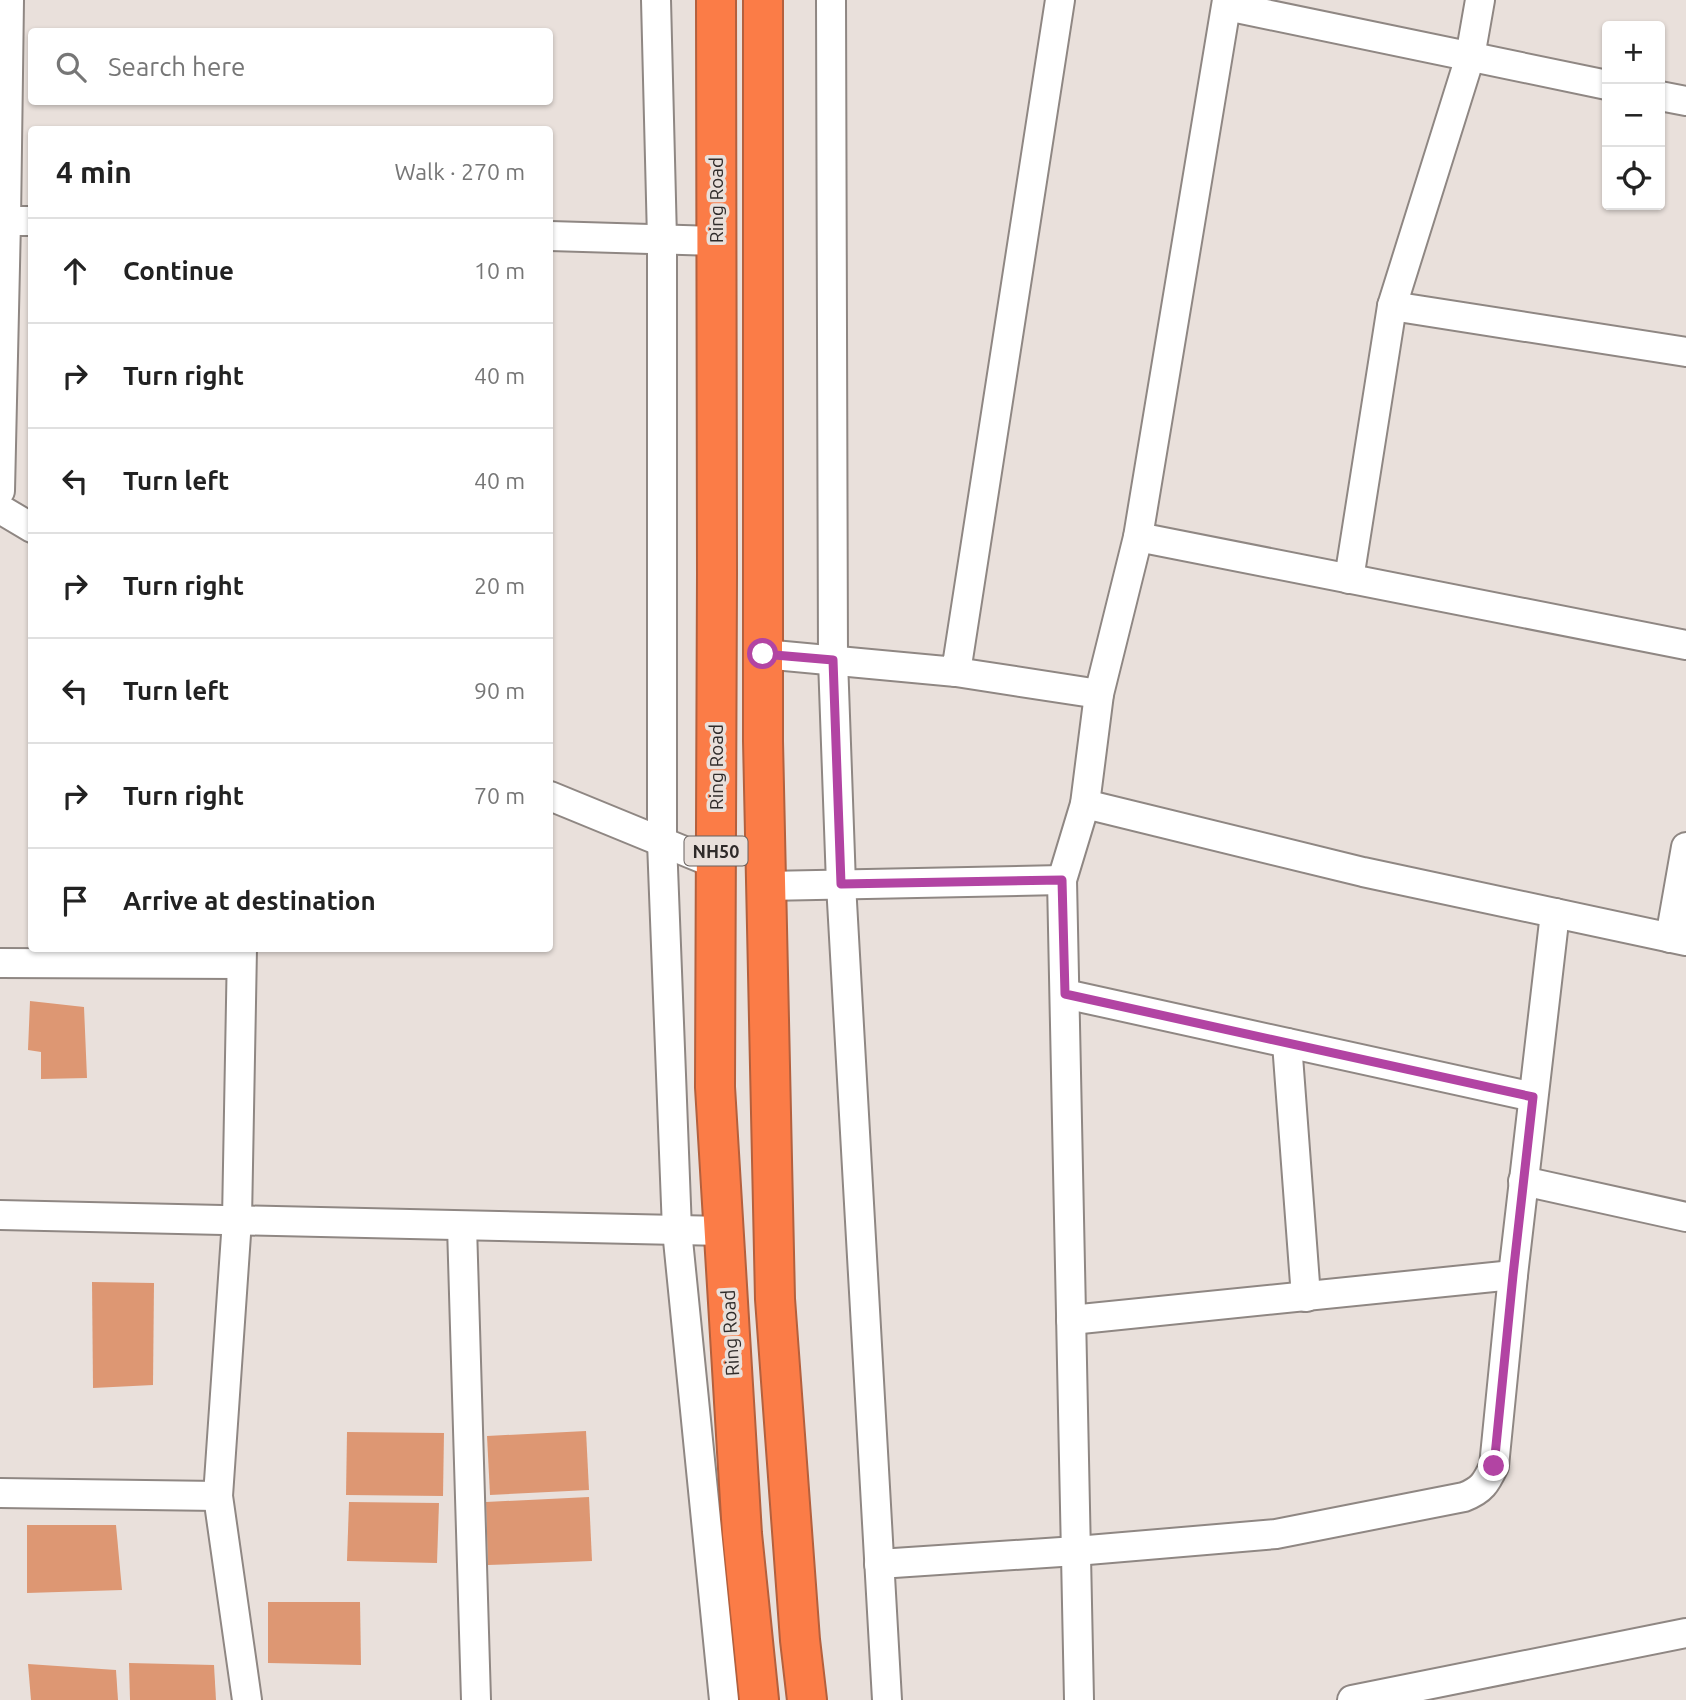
<!DOCTYPE html>
<html lang="en">
<head>
<meta charset="utf-8">
<style>
	:root { --surface:#fff; --page:#f6f6f6; --text:#222; --muted:#767676; --line:#e0e0e0 }
	body { margin:0; font-family:Ubuntu,sans-serif; background:var(--page); color:var(--text) }
	.controls { position:absolute; right:21px; top:21px; display:grid; overflow:hidden; border-radius:7px; box-shadow:0 2px 5px #0004 }
	.controls button { width:63px; height:63px; display:grid; place-items:center; padding:0; border:0; border-bottom:2px solid var(--line); background:var(--surface); color:var(--text); font:35px sans-serif }
	.stop { position:absolute; width:21px; height:21px; margin:-16px; border:5px solid #b244a3; border-radius:50%; background:#fff }
	.stop.end { background:#b244a3; border-color:#fff; box-shadow:0 2px 7px #0008 }
	.list { margin:0; padding:0; list-style:none }
	h2 { display:flex; justify-content:space-between; align-items:center; height:91px; margin:0; padding:0 28px; font-size:30px }
	h2 small { font-size:23px; font-weight:400; color:var(--muted) }
	.list li { display:grid; grid-template-columns:46px 1fr auto; gap:21px; align-items:center; box-sizing:border-box; height:105px; padding:0 28px; border-top:2px solid var(--line) }
	.list b { display:block; font-size:26px; white-space:nowrap }
	.list em { font-size:23px; font-style:normal; color:var(--muted) }
	.icon { flex:none; width:38px; height:38px; fill:none; stroke:currentColor; stroke-width:2; stroke-linecap:round; stroke-linejoin:round }
	.map { position:relative; flex:none; width:1686px; height:1700px; overflow:hidden }
	.search { position:absolute; background:var(--surface); box-shadow:0 2px 5px #0004; left:28px; top:28px; width:525px; height:77px; display:flex; align-items:center; gap:18px; box-sizing:border-box; padding:0 24px; border-radius:7px; color:var(--muted); font-size:26px }
	.panel { position:absolute; background:var(--surface); box-shadow:0 2px 5px #0004; left:28px; top:126px; width:525px; height:826px; border-radius:7px }
	.map>svg:first-child { display:block }
	.building { fill:#dd9773 }
	.lines { fill:none; stroke-linecap:round; stroke-linejoin:round }
	.street-casing { stroke:#8f8783; stroke-width:32 }
	.highway-casing { stroke:#b4603d; stroke-width:42 }
	.street { stroke:#fff; stroke-width:28 }
	.highway { stroke:#fb7c47; stroke-width:38 }
	.route { stroke:#b244a3; stroke-width:9 }
	.labels { text-anchor:middle; dominant-baseline:central; stroke-width:7; stroke-linejoin:round; paint-order:stroke }
	.shield { fill:#e9e0db; stroke:#67615f; stroke-width:2 }
	.shield-label { font-size:18px; font-weight:bold; fill:#2f2b2a }
	.street-label { font-size:19px; fill:#2f2b2a; stroke:#e9e0db }
</style>
</head>
<body>
<div class="map">
<svg width="1686" height="1700" viewBox="0 0 1686 1700">
	<rect width="100%" height="100%" fill="#e9e0db"/>
	<!-- building -->
	<g class="building">
		<path d="M30,1001L84,1007L87,1078L41,1079V1052L28,1050Z"/>
		<path d="M92,1282L154,1283L153,1385L93,1388Z"/>
		<path d="M586,1431L589,1490L490,1495L487,1436Z"/>
		<path d="M347,1432L444,1433L443,1496L346,1495Z"/>
		<path d="M589,1497L592,1561L488,1565L486,1502Z"/>
		<path d="M349,1502L439,1503L437,1563L347,1561Z"/>
		<path d="M27,1525H116L122,1590L27,1593Z"/>
		<path d="M268,1602H360L361,1665L268,1663Z"/>
		<path d="M129,1663L214,1665L216,1700H130Z"/>
		<path d="M28,1664L116,1670L118,1700H31Z"/>
	</g>
	<g class="lines">
		<!-- street casing -->
		<g class="street-casing">
			<g id="street">
				<path d="M656,0L662,239V842L677,1230L724,1700"/>
				<path d="M831,0L833,660L841,884L887,1700"/>
				<path d="M1227,6L1607,85"/>
				<path d="M1660,96L1686,101"/>
				<path d="M6,221H32"/>
				<path d="M550,236L716,241"/>
				<path d="M1392,306L1686,352"/>
				<path d="M0,491L6,221L9,0"/>
				<path d="M0,509L32,528"/>
				<path d="M1138,537L1686,645"/>
				<path d="M1349,579L1392,306L1470,57L1480,0"/>
				<path d="M763,654L956,672L1060,0"/>
				<path d="M956,672L1099,694"/>
				<path d="M550,796L716,864"/>
				<path d="M1085,804L1363,872L1686,941"/>
				<path d="M766,886L1062,880"/>
				<path d="M1670,938L1686,847"/>
				<path d="M242,948L237,1220L218,1496L247,1700"/>
				<path d="M0,963L241,964"/>
				<path d="M1065,994L1533,1097"/>
				<path d="M1287,1043L1306,1297"/>
				<path d="M1523,1181L1686,1217"/>
				<path d="M0,1215L724,1231"/>
				<path d="M462,1226L476,1700"/>
				<path d="M1071,1320L1513,1275"/>
				<path d="M0,1493L218,1496"/>
				<path d="M879,1564L1076,1551L1276,1534L1464,1497C1482,1490 1486,1483 1494,1466L1513,1275L1555,913"/>
				<path d="M1079,1700L1062,880L1085,804L1099,694L1138,537L1227,0"/>
				<path d="M1352,1700L1686,1633"/>
			</g>
		</g>
		<!-- highway casing -->
		<g class="highway-casing">
			<g id="highway">
				<path d="M716,0L717,573L715,1087L742,1534L759,1700"/>
				<path d="M763,0V741L775,1299L800,1640L807,1700"/>
			</g>
		</g>
		<!-- street -->
		<use href="#street" class="street"/>
		<!-- highway -->
		<use href="#highway" class="highway"/>
	</g>
	<g class="lines">
		<!-- route -->
		<path class="route" d="M763,654L833,660L841,884L1062,880L1065,994L1533,1097L1513,1275L1494,1466"/>
	</g>
	<g class="labels">
		<!-- shield labels -->
		<rect class="shield" x="684.5" y="836.5" width="63" height="29" rx="5"/>
		<g class="shield-label">
			<text x="716" y="851">NH50</text>
		</g>
		<!-- street labels -->
		<g class="street-label">
			<text transform="translate(716 200) rotate(-90)">Ring Road</text>
			<text transform="translate(716 767) rotate(-90)">Ring Road</text>
			<text transform="translate(730 1333) rotate(-93)">Ring Road</text>
		</g>
	</g>
</svg>
<div class="controls">
<button>+</button>
<button>−</button>
<button><svg class="icon" aria-label="locate" viewBox="0 0 24 24"><circle cx="12" cy="12" r="6"/><path d="M12 2v4M12 18v4M2 12h4M18 12h4"/></svg></button>
</div>
<div class="stop" style="left:763px;top:654px"></div>
<div class="stop end" style="left:1494px;top:1466px"></div>
<div class="search"><svg class="icon" aria-label="search" viewBox="0 0 24 24"><circle cx="10" cy="10" r="6"/><path d="M15 15l6 6"/></svg>Search here</div>
<section class="panel">
<h2>4 min<small>Walk · 270 m</small></h2>
<ul class="list">
<li><svg class="icon" aria-label="ahead" viewBox="0 0 24 24"><path d="M12 20V5M6 11l6-6 6 6"/></svg><div><b>Continue</b></div><em>10 m</em></li>
<li><svg class="icon" aria-label="right" viewBox="0 0 24 24"><path d="M7 20v-9h11M14 6l5 5-5 5"/></svg><div><b>Turn right</b></div><em>40 m</em></li>
<li><svg class="icon" aria-label="left" viewBox="0 0 24 24"><path d="M17 20v-9H6M10 6l-5 5 5 5"/></svg><div><b>Turn left</b></div><em>40 m</em></li>
<li><svg class="icon" aria-label="right" viewBox="0 0 24 24"><path d="M7 20v-9h11M14 6l5 5-5 5"/></svg><div><b>Turn right</b></div><em>20 m</em></li>
<li><svg class="icon" aria-label="left" viewBox="0 0 24 24"><path d="M17 20v-9H6M10 6l-5 5 5 5"/></svg><div><b>Turn left</b></div><em>90 m</em></li>
<li><svg class="icon" aria-label="right" viewBox="0 0 24 24"><path d="M7 20v-9h11M14 6l5 5-5 5"/></svg><div><b>Turn right</b></div><em>70 m</em></li>
<li><svg class="icon" aria-label="arrive" viewBox="0 0 24 24"><path d="M6 21V4h12l-3 4 3 4H6"/></svg><div><b>Arrive at destination</b></div></li>
</ul>
</section>
</div>
</body>
</html>
